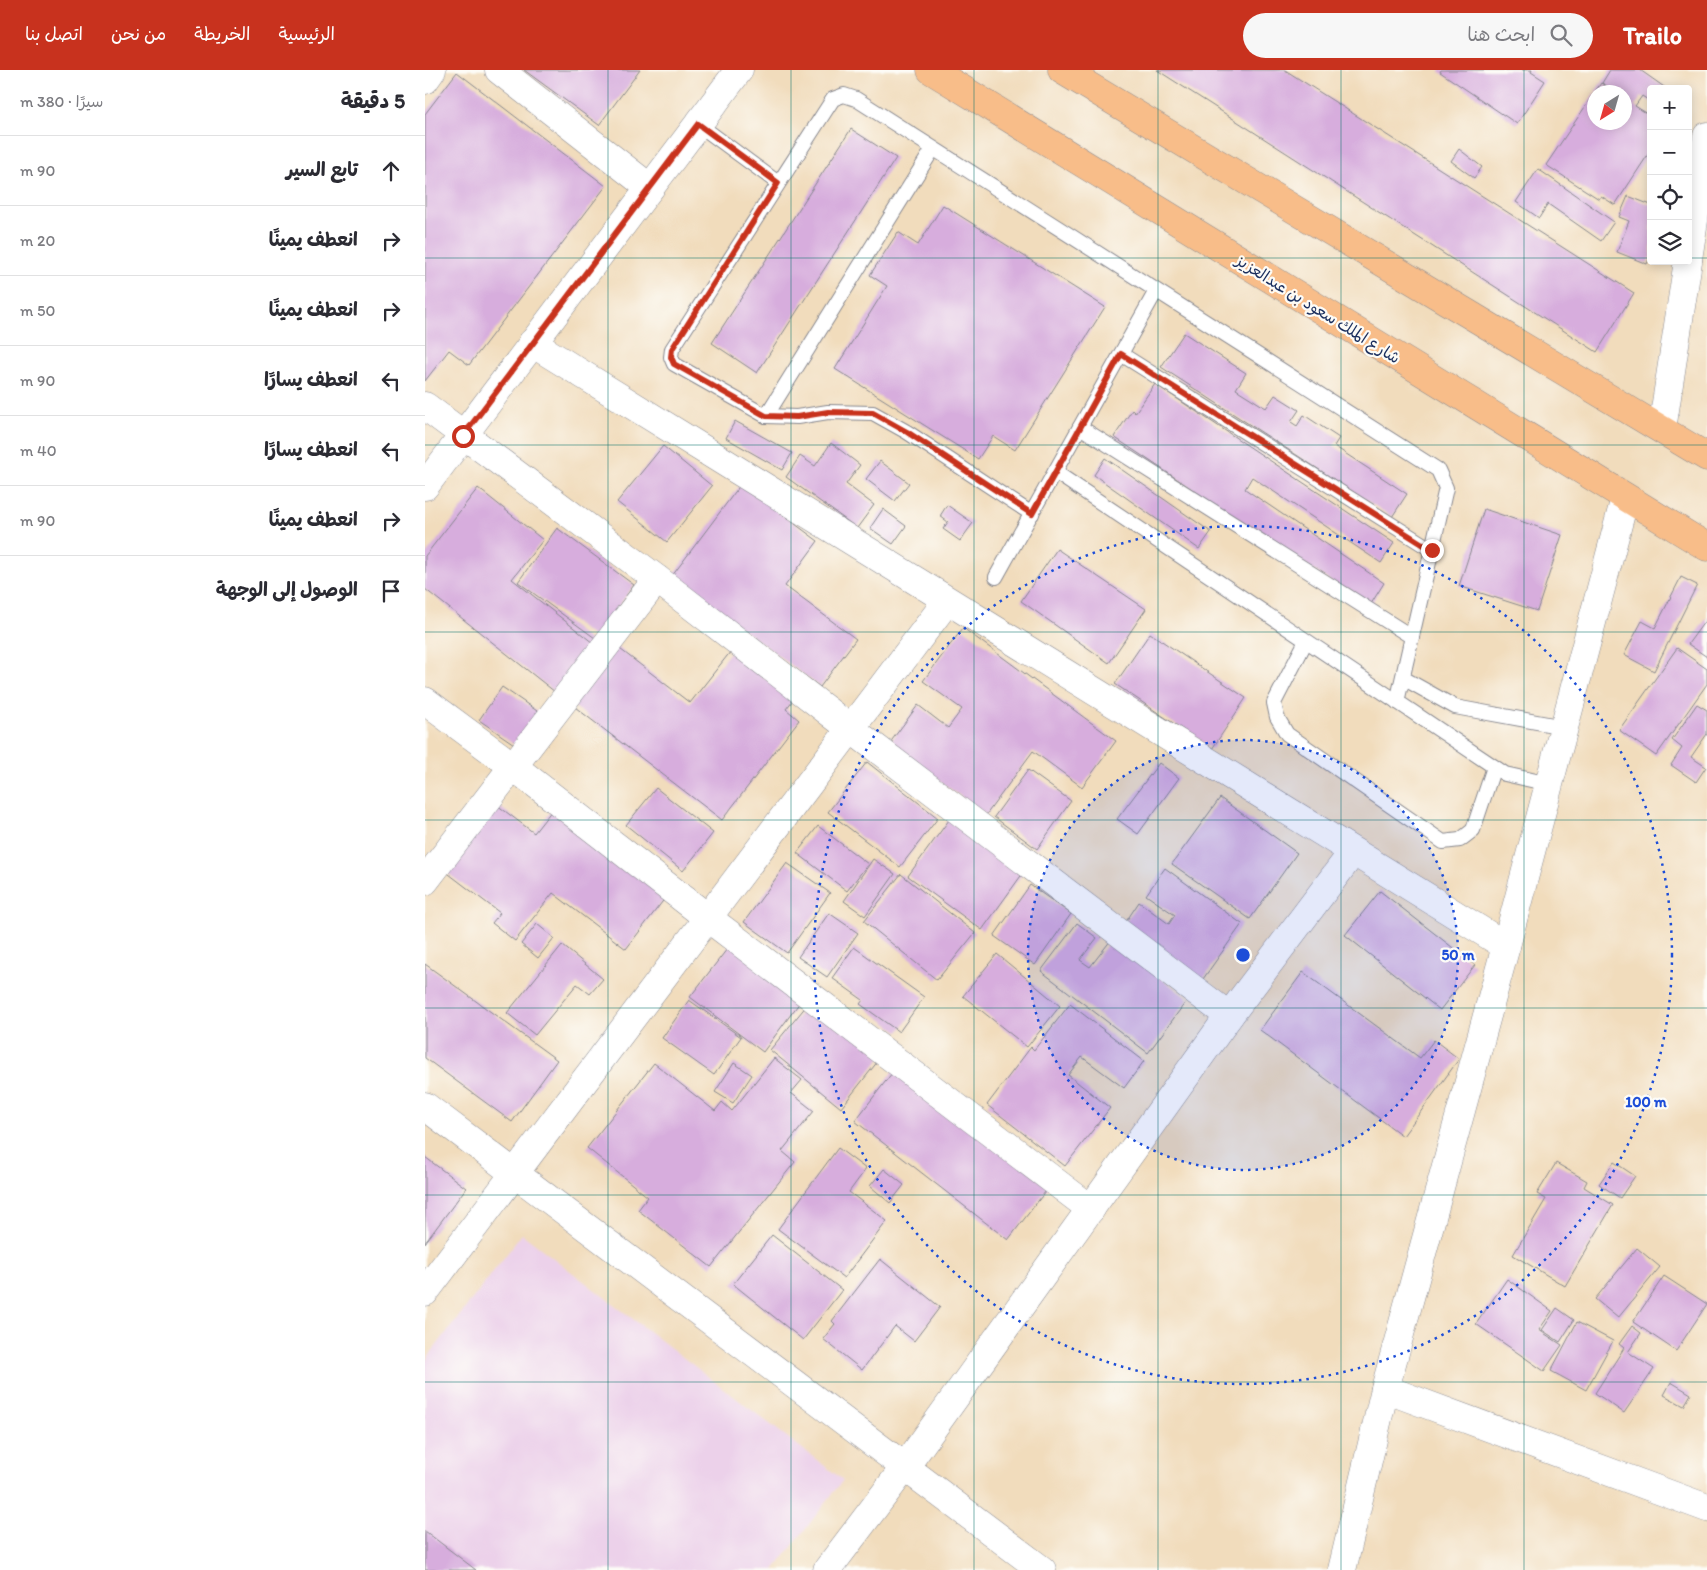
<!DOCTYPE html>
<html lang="ar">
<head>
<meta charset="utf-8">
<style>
	:root { --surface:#fff; --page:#f7f7f7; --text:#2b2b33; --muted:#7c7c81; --line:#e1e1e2; --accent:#c8321e }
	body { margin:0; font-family:Itim,"Playpen Sans Arabic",sans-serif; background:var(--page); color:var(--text); direction:rtl }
	.controls { position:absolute; right:15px; top:15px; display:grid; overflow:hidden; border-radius:5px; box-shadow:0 2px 12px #0003 }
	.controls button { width:45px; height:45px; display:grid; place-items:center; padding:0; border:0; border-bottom:1px solid var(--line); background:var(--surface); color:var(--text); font:25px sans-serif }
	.compass { position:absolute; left:1162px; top:15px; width:45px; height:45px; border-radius:50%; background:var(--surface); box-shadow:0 2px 12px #0003; rotate:217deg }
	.stop { position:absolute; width:15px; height:15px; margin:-11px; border:4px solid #c8321e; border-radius:50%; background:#fff }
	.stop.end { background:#c8321e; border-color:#fff; box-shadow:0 1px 5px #0008 }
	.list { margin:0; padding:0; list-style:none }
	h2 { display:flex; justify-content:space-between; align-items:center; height:65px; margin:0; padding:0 20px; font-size:21px }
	h2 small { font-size:16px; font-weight:400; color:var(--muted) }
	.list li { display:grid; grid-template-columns:32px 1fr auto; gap:15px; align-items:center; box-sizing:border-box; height:70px; padding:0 20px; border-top:1px solid var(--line) }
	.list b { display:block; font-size:19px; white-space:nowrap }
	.list em { font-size:16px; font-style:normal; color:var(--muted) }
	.icon { flex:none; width:28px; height:28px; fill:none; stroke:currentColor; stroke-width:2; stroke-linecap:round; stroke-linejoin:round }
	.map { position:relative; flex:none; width:1282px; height:1500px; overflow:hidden; direction:ltr }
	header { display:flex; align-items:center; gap:30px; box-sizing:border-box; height:70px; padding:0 25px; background:var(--accent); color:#fff }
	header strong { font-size:24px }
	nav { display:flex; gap:28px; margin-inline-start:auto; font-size:18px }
	.search { width:350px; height:45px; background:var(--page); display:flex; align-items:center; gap:12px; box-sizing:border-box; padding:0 18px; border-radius:28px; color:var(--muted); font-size:19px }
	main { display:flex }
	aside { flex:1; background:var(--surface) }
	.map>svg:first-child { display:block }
	.built { fill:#ecd1ea }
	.building { fill:#d7addd }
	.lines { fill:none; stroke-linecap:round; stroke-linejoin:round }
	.service-casing { stroke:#86868d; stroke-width:16 }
	.minor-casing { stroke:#86868d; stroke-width:29 }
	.tertiary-casing { stroke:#86868d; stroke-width:29 }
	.primary-casing { stroke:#86868d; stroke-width:29 }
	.service { stroke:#fff; stroke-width:14 }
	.minor { stroke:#fff; stroke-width:28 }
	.tertiary { stroke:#fff; stroke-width:28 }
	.primary { stroke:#f8bd89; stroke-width:28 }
	.route { stroke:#c8321e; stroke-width:6 }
	.grid { fill:none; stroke:#0f766e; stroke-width:1; stroke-opacity:0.55 }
	.ring { fill:none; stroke:#1d4ed8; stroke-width:2.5; stroke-dasharray:2.5 5 }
	.labels { text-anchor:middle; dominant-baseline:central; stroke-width:4.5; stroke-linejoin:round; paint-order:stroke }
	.street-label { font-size:16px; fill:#1b2f5e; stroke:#fdfcf7 }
	.centre { fill:#1d4ed8; stroke:#fdfcf7; stroke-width:2.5 }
	.ring-label { font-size:15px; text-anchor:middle; font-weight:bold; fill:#1d4ed8; stroke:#fdfcf7; stroke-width:4.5; stroke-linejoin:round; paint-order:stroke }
</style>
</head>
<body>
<header>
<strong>Trailo</strong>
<div class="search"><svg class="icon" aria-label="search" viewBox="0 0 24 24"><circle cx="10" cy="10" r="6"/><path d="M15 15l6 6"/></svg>ابحث هنا</div>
<nav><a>الرئيسية</a><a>الخريطة</a><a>من نحن</a><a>اتصل بنا</a></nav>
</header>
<main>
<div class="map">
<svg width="1282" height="1500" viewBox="0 0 1282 1500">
	<rect width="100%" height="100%" fill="#fdfcf7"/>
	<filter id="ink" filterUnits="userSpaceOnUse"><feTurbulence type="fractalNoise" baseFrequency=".02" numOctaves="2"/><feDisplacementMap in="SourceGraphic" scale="10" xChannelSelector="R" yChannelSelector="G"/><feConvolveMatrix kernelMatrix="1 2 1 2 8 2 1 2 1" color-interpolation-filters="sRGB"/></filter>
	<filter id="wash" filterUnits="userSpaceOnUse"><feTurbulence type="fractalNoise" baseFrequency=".0096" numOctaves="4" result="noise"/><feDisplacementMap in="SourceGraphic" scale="20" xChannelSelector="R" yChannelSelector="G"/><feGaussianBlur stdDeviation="1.12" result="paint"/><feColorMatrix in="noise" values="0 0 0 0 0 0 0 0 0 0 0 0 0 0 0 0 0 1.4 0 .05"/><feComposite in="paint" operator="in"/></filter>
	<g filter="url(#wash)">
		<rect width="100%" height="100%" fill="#f1dcbc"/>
		<!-- built -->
		<path class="built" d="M97,1164L418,1410L349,1500H0V1291Z"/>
		<g id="blocks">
			<!-- building -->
			<g class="building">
				<path d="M99,0H215L174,55Z"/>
				<path d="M732,0H860L1209,223L1172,282Z"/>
				<path d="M1016,0H1107L1106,2L1120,11L1092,54L1015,2Z"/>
				<path d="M1185,0H1215L1242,19H1226V32L1217,26L1210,36L1226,46V80L1190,135L1176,126L1174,129L1121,95L1176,13L1190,22H1170V52H1200V22H1191L1177,13Z"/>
				<path d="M32,2L181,116L44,295L24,280L0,311V44Z"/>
				<path d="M426,59L471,88L332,303L287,273Z"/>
				<path d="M1034,79L1057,97L1049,108L1026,91Z"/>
				<path d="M1113,99L1189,152L1176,171L1123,134L1114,148L1091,132Z"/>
				<path d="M1203,126L1226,135V185L1222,194L1192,182L1204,151L1194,147Z"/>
				<path d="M518,135L680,237L590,380L568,366L553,389L410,299L462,216L445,205L473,162L493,175Z"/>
				<path d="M759,263L821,303L811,319L841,338L850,325L874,340L866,352L872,356L879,345L914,368L909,376L982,424L967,447L736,297Z"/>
				<path d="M730,314L969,473L956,493L827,407L820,419L959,513L944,537L689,367L707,340L710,343Z"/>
				<path d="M310,351L367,383L357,400L301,368Z"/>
				<path d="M406,373L435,395L421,414L449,435L432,458L361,407L375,386L390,396Z"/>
				<path d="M238,376L287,416L242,472L192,432Z"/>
				<path d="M680,388L786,462L774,479L669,405Z"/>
				<path d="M455,391L484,413L470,431L441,409Z"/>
				<path d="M316,414L393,471L360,516L431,569L395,617L247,506Z"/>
				<path d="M53,418L118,470L87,509L168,573L130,622L0,519V486Z"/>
				<path d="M522,435L548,453L535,471L518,459L523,452L515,446Z"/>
				<path d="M458,439L481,456L468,474L445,458Z"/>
				<path d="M1059,439L1137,465L1112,541L1034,516Z"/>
				<path d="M132,458L209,515L170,568L93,512Z"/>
				<path d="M632,479L721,539L684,593L596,531Z"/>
				<path d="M1256,507L1272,515L1229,601L1199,585L1217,551L1230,558Z"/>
				<path d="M1282,548V587L1263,574Z"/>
				<path d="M538,558L691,671L657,717L608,681L561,745L464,674L493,635L523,658L537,639L498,611Z"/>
				<path d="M725,563L821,628L787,679L690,614Z"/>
				<path d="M191,576L265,633L306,581L368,630L361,639L374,650L297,750L146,634Z"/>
				<path d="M1252,578L1282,599V614L1231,686L1194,660Z"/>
				<path d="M77,617L115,643L92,676L54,650Z"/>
				<path d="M1272,634L1282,640V664L1266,687L1281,697L1271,712L1246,695L1257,678L1247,670Z"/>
				<path d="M442,692L513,748L475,797L403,742Z"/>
				<path d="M734,693L754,708L713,764L692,749Z"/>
				<path d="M603,700L646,731L612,779L569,747Z"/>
				<path d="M231,718L288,763L258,801L201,755Z"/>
				<path d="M795,728L872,783L825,849L747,794Z"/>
				<path d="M72,735L109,763L131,735L244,823L201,879L128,823L90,871L67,853L75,843L20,801Z"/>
				<path d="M524,750L598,803L557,860L483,806Z"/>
				<path d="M393,756L443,794L422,821L372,783Z"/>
				<path d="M448,789L470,804L440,846L419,831Z"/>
				<path d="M362,793L405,823L362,883L319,852Z"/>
				<path d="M740,798L817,854L778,909L700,853L714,832L744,854L750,845L721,825Z"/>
				<path d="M476,804L550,863L512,910L439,851Z"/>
				<path d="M605,815L646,844L610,895L569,866Z"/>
				<path d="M955,821L1050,895L1015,940L920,865Z"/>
				<path d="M404,843L433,863L402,907L373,887Z"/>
				<path d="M652,853L672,868L655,890L665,897L686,870L763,929L723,983L616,901Z"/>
				<path d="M112,854L129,868L113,888L96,874Z"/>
				<path d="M309,870L381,924L338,982L265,927Z"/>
				<path d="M137,875L178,909L165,924L152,914L110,965L82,943Z"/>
				<path d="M429,877L499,927L474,962L435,934L438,930L407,908Z"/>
				<path d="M572,884L635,936L602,977L538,926Z"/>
				<path d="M0,894L132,990L87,1052L0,988Z"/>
				<path d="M878,902L995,988L1009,970L1034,989L978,1066L835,960Z"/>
				<path d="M387,929L457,986L416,1038L345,980Z"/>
				<path d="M264,930L316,967L289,1005L237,968Z"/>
				<path d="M645,934L719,991L699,1018L657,987L643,1005L685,1038L640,1096L562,1035L606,977L609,980Z"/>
				<path d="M349,988L377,1010L366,1023L389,1041L357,1081L370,1092L286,1197L213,1140L223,1127L162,1078L229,993L290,1041L297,1032L307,1041Z"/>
				<path d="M309,993L327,1005L308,1033L290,1022Z"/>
				<path d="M474,994L627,1113L583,1170L430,1051Z"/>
				<path d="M413,1078L441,1099L424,1122L462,1151L419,1208L353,1159Z"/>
				<path d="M0,1087L41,1118L0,1173Z"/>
				<path d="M1189,1092L1210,1106L1195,1128L1174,1114Z"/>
				<path d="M1131,1093L1162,1111L1159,1117L1188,1135L1140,1216L1088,1185L1121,1129L1112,1124Z"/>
				<path d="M459,1099L479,1115L465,1133L445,1116Z"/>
				<path d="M347,1165L417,1220L378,1270L308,1214Z"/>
				<path d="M1212,1178L1235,1197L1193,1248L1170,1229Z"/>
				<path d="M455,1189L515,1237L489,1271L470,1256L437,1300L398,1269L410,1254L407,1251Z"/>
				<path d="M1239,1206L1282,1234L1251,1281L1208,1252Z"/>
				<path d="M1082,1209L1127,1241L1114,1260L1137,1275L1119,1301L1051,1254Z"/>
				<path d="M1132,1238L1149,1250L1135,1272L1117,1260Z"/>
				<path d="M1152,1252L1188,1271L1161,1320L1126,1301Z"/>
				<path d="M1207,1256L1216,1263L1203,1282L1229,1299L1199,1343L1170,1323L1199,1278L1194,1274Z"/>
				<path d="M1246,1312L1266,1324L1259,1336L1239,1325Z"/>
				<path d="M0,1461L51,1500H0Z"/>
			</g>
		</g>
	</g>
	<g filter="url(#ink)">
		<use href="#blocks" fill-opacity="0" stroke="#86868d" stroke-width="1"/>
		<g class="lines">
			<!-- service casing -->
			<g class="service-casing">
				<g id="service">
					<path d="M273,54L353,113"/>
					<path d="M696,284L1007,480"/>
					<path d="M341,346L508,79"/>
					<path d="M655,357L987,567"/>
					<path d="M630,402L1080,704L1124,714"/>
					<path d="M607,444L482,362L448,343L403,342L372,347L341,346L249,294L246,287L247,279L408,29L419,25L431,29L1013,400L1021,418L972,632"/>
					<path d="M571,507L731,221"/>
					<path d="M881,571L849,633L852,647L862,664L1018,772L1035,770L1048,760L1069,697"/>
					<path d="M978,608L1030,637L1139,657"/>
				</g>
			</g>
			<!-- minor casing -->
			<g class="minor-casing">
				<g id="minor">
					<path d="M74,0L225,118"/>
					<path d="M0,10L7,0"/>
					<path d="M107,273L1081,876"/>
					<path d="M0,336L232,509L426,659L804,946"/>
					<path d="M0,416L314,0"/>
					<path d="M0,631L89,697L283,848L666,1139"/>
					<path d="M0,811L232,509"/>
					<path d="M0,1036L617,1500"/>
					<path d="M0,1222L522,531"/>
					<path d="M960,1319L1282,1438"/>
					<path d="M402,1500L480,1397L804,946L928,782"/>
					<path d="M917,1500L960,1319L1081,876L1200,428"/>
				</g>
			</g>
			<!-- tertiary casing -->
			<g class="tertiary-casing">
				<g id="tertiary">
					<path d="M1263,189L1282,66"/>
					<path d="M1237,359L1263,191"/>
				</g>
			</g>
			<!-- primary casing -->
			<g class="primary-casing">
				<g id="primary">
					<path d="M506,0L1282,477"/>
					<path d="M637,0L1282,387"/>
				</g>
			</g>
			<!-- service -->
			<use href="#service" class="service"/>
			<!-- minor -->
			<use href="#minor" class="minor"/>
			<!-- tertiary -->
			<use href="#tertiary" class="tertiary"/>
			<!-- primary -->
			<use href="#primary" class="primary"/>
		</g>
	</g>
	<g class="lines" filter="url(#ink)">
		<!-- route -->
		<path class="route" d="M38,366L273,54L353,113L247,279L246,287L249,294L341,346L372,347L403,342L448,343L482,362L607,444L696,284L1007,480"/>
	</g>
	<!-- grid -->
	<path class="grid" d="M183,0V1500M366,0V1500M549,0V1500M733,0V1500M916,0V1500M1099,0V1500M0,188H1226M1263,188H1282M0,375H1282M0,562H1282M0,750H1282M0,938H1282M0,1125H1282M0,1312H1282"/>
	<!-- distance rings -->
	<circle cx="818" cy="885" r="215" fill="#1d4ed8" fill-opacity=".12"/>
	<g class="ring">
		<circle cx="818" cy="885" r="215"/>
		<circle cx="818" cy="885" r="429"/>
	</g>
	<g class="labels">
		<!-- street labels -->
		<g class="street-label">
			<text transform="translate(893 239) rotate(32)">شارع الملك سعود بن عبدالعزيز</text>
		</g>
	</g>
	<circle cx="818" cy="885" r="8" class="centre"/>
	<g class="ring-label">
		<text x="1033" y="890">50 m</text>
		<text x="1221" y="1037">100 m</text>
	</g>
</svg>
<div class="controls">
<button>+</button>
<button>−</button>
<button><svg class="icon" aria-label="locate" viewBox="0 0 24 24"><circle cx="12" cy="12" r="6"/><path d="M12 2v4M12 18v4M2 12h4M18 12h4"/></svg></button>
<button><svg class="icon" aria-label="layers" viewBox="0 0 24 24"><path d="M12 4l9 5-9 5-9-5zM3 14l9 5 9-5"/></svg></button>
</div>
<svg class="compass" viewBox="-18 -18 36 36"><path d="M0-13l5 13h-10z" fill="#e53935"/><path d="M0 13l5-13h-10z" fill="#7c7c81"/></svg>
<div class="stop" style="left:38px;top:366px"></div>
<div class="stop end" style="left:1007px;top:480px"></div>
</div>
<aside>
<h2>5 دقيقة<small>سيرًا · 380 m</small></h2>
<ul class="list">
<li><svg class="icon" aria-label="ahead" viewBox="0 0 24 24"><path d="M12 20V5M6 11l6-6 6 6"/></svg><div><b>تابع السير</b></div><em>90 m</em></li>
<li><svg class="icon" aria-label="right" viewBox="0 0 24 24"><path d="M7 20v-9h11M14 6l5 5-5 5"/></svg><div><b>انعطف يمينًا</b></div><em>20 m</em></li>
<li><svg class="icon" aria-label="right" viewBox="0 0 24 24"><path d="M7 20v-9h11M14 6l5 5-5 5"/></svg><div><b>انعطف يمينًا</b></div><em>50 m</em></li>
<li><svg class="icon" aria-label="left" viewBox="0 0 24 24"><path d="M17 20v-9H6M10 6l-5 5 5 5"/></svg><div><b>انعطف يسارًا</b></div><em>90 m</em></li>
<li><svg class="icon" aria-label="left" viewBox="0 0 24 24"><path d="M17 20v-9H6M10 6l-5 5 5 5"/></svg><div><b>انعطف يسارًا</b></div><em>40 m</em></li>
<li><svg class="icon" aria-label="right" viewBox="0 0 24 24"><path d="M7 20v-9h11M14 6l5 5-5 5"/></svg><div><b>انعطف يمينًا</b></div><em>90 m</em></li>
<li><svg class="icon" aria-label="arrive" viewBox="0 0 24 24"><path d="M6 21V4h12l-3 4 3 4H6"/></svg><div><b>الوصول إلى الوجهة</b></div></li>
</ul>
</aside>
</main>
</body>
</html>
